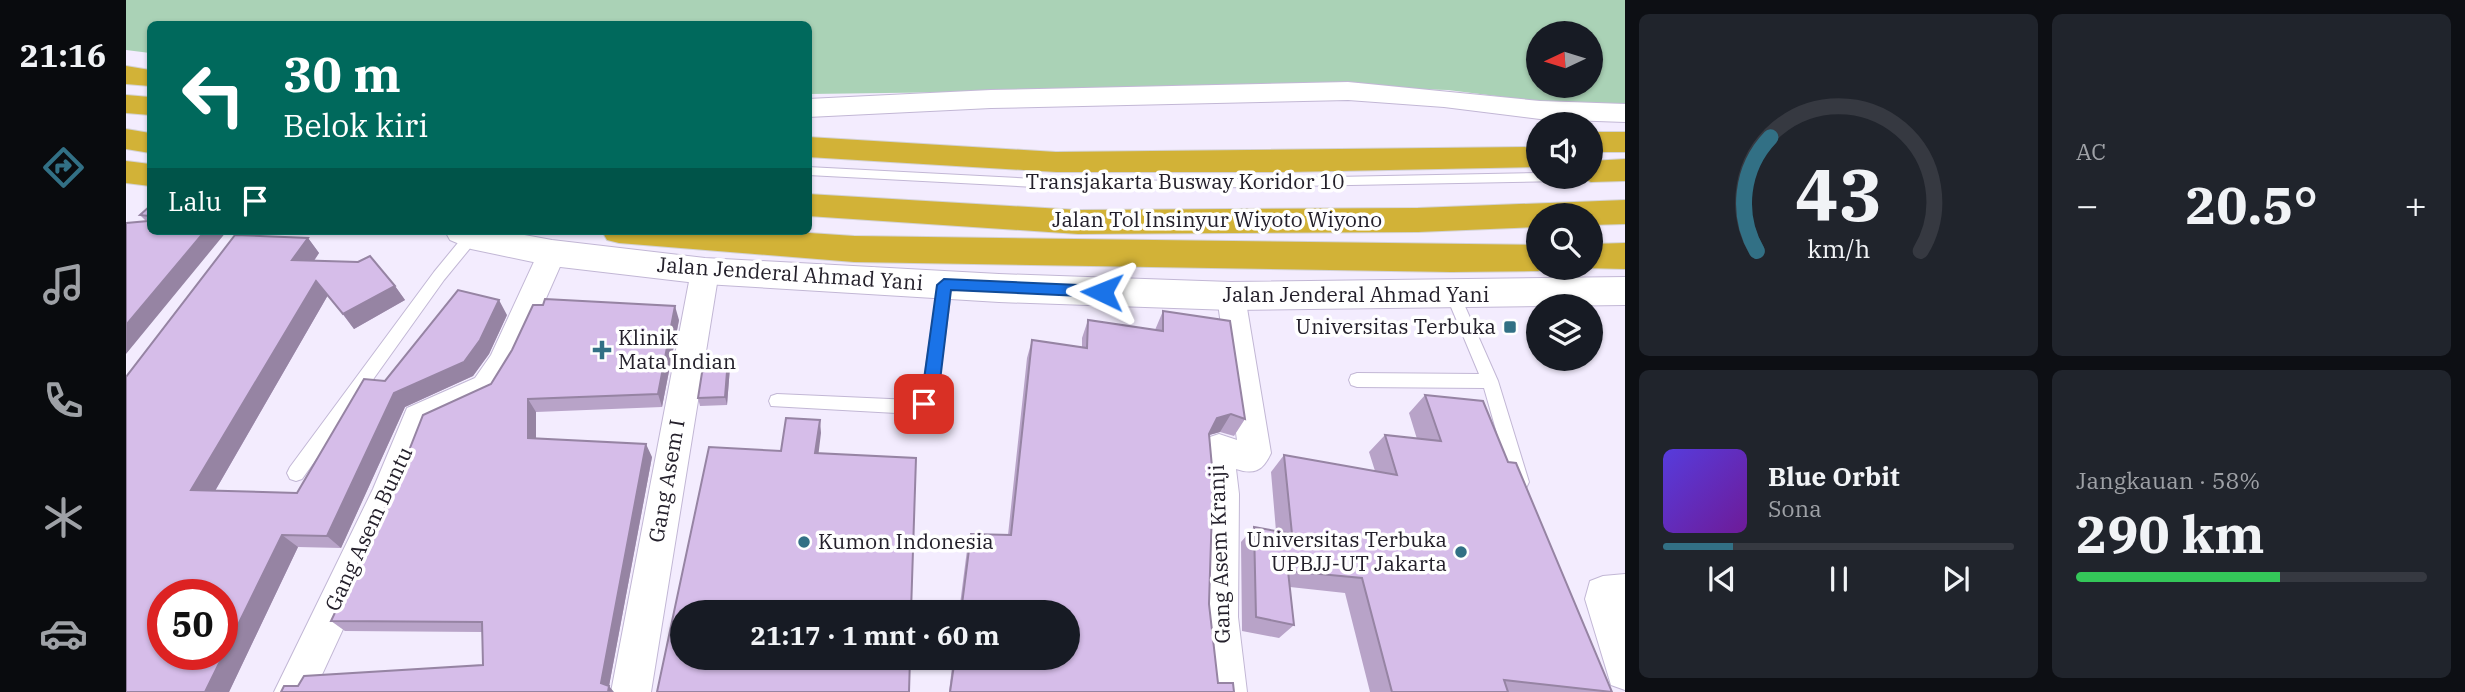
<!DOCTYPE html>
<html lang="id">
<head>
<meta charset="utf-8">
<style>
  body { margin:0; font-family:"IBM Plex Serif",serif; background:#20242c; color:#f1f3f6; height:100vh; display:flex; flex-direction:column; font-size:26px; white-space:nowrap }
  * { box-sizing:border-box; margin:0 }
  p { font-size:23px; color:#9ea1a6 }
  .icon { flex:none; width:38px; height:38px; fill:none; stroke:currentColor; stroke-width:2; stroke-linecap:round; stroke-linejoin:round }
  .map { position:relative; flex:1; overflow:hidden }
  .details { display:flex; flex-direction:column; gap:14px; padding:14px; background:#0d0f14; width:840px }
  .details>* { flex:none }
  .guide { position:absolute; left:21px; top:21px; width:665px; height:214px; border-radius:10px; box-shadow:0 2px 5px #0004; background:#00695c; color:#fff; overflow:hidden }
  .needle { width:46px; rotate:266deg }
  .tools { position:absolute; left:1400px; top:21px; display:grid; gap:14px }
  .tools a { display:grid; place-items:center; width:77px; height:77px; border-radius:50%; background:#171b24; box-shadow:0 2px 5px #0004; font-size:35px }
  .speed { position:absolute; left:21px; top:579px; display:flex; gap:14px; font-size:35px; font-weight:700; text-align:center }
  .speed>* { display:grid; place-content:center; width:91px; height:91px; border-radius:50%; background:#171b24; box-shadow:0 2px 5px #0004; line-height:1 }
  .speed .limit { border:10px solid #d22; background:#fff; color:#111 }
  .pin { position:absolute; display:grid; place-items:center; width:60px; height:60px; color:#fff; margin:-30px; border-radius:14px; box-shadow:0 4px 10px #0006 }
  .me { position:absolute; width:77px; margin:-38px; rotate:272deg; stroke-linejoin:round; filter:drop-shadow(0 0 5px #0008) }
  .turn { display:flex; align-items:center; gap:24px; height:147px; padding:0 21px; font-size:32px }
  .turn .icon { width:91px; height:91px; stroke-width:2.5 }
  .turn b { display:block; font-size:49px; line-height:60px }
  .then { display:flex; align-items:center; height:66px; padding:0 21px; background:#0003; gap:14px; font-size:26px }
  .big { font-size:52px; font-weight:800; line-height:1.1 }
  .details .card { flex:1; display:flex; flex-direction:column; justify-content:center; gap:10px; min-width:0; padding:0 24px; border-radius:10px; background:#20242c }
  .details .dial { align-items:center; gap:0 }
  .dial svg { height:182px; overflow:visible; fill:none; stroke:#363941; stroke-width:7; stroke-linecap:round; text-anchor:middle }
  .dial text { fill:#f1f3f6; stroke:none }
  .song { display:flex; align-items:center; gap:21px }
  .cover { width:84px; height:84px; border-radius:10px; background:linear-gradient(135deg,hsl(250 70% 55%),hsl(280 70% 35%)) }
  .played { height:7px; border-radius:4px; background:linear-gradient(90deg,#327085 20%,#363941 20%) }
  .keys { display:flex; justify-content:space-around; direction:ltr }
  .heat { display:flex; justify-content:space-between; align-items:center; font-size:38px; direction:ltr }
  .charge { height:10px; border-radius:5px; background:linear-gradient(90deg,#34c759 58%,#363941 0) }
  .details .tiles { flex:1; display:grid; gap:14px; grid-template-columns:repeat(2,1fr) }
  .trip { position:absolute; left:544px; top:600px; width:410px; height:70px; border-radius:35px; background:#171b24; box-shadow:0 2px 5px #0004; font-weight:800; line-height:70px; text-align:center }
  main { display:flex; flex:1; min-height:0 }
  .menu { display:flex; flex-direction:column; width:126px; justify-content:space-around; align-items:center; background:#090b0e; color:#9ea1a6 }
  .menu .icon { width:49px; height:49px }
  .menu .current { color:#327085 }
  .menu b { font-size:32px; color:#f1f3f6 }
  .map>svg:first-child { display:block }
</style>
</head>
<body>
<main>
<nav class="menu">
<b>21:16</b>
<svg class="icon current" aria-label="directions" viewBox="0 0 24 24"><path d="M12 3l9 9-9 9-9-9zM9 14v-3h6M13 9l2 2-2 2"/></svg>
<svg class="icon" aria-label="music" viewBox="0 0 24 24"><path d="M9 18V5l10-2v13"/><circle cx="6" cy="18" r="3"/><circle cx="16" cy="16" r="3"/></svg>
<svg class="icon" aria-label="phone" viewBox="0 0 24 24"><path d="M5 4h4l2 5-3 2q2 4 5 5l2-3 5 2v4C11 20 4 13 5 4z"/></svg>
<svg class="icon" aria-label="climate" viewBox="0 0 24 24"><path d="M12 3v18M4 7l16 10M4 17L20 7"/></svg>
<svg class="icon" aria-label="car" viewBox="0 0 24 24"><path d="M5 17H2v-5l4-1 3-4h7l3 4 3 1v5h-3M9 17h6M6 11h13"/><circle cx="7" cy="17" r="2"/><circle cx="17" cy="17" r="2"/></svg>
</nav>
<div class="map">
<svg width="1499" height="692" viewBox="0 0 1499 692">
  <rect width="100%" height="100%" fill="#f3ecfe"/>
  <path fill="#aad2b6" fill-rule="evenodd" d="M 0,0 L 1499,0 L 1499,104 L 1409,101 L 1322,90 L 1225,87 L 683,94 L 682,24 L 24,24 L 24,53 L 0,50 ZM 1412,33 L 1465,33 L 1465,86 L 1412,86 Z"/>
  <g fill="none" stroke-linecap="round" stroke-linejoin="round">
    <g stroke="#c2b7d5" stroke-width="2">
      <path id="lane" d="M 0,97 L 24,100 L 24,108 L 0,105 Z
        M 682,167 L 929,180 L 1011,181 L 1412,173 L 1412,177 L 1442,177 L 1435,181 L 1011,189 L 929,188 L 682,175 Z
        M 345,232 L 350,233 L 352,237 L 350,241 L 318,280 L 176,479 L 170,481 L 164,479 L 161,473 L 164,467 L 308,272 L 340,233 Z
        M 819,279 L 826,285 L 810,402 L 788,414 L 645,406 L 643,401 L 645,396 L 651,394 L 786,400 L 796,393 L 812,285 Z
        M 1327,289 L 1334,295 L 1372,381 L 1403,482 L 1400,488 L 1394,490 L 1388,488 L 1385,482 L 1358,388 L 1231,387 L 1225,385 L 1223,380 L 1225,375 L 1231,373 L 1353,374 L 1320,295 Z"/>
    </g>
    <g stroke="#c2b7d5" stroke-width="2">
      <path id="street" d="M 426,243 L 436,246 L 440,253 L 392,362 L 371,396 L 305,426 L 278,497 L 188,692 L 148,692 L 247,489 L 281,408 L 349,378 L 365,355 L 412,253 L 416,246 Z
        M 579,261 L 589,264 L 593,271 L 525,692 L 485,692 L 565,271 L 569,264 Z
        M 1105,285 L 1115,288 L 1119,296 L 1145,453 C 1137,471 1128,475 1110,469 L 1113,494 L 1112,617 L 1121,692 L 1081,692 L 1074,617 L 1079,494 L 1075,451 L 1081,438 L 1093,434 L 1111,440 L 1091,296 L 1095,288 Z
        M 1499,574 L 1499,690 L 1485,685 L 1459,599 L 1464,581 L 1477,576 Z"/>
    </g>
    <g stroke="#c2b7d5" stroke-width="2">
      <path id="secondary" d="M 1222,82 L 1414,101 L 1499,104 L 1499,122 L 1414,119 L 1318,107 L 1222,100 L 865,108 L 682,117 L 682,99 L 865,90 Z
        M 319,231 L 377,231 L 426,240 L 579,258 L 873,274 L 1105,282 L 1499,277 L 1499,305 L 1105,310 L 873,302 L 579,284 L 426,266 L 345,249 L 324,240 Z"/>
    </g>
    <g stroke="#d3d2d5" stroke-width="2">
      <path id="highway" d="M 0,66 L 24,70 L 24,86 L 0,84 Z
        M 0,95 L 24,97 L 24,115 L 0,113 Z
        M 0,129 L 24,133 L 24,153 L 0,149 Z
        M 1465,132 L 1499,132 L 1499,152 L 1465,152 Z
        M 682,137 L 930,152 L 1412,147 L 1412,167 L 1162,172 L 930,172 L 682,157 Z
        M 1499,159 L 1499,181 L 1465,182 L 1453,177 L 1465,177 L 1465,161 Z
        M 0,161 L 24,164 L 24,186 L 0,183 Z
        M 682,194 L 952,210 L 1292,208 L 1499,200 L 1499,224 L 1465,225 L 1465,215 L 1412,215 L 1412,227 L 1292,232 L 952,234 L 682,216 Z
        M 476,231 L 654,231 L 728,236 L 1412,245 L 1412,268 L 1422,268 L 1412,271 L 1325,272 L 728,262 L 493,243 L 481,240 Z
        M 1499,243 L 1499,269 L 1458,268 L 1465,268 L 1465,244 Z"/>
    </g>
    <use href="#lane" fill="#fff" fill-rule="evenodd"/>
    <use href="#street" fill="#fff" fill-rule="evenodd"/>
    <use href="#secondary" fill="#fff" fill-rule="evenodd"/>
    <use href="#highway" fill="#d2b237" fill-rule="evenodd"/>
  </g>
  <path fill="#b8a3c8" d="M 24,206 L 24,231 L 20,221 L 14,215 Z
    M 182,238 L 193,253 L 188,261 L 269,286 L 279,300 L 228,329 L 202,295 L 89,491 L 171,493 L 259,381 L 381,315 L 363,354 L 347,376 L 279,407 L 215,548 L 172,547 L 103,692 L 0,692 Z
    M 1037,311 L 1119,419 L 1108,436 L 1094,432 L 1083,435 L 1083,604 L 1092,683 L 1108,692 L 823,692 L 827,658 L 942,658 L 942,612 L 833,612 L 841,550 L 845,534 L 882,535 L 901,358 L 906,340 L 956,347 L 956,338 L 962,320 L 1029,330 Z
    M 553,320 L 536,407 L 410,412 L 410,438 L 526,457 L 483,686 L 172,686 L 357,665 L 356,632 L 219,631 L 205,621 L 269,486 L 297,415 Z
    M 604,367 L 601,405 L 574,406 L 572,398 Z
    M 1299,395 L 1382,462 L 1486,692 L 1244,692 L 1219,593 L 1164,587 L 1168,625 L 1153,638 L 1116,631 L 1115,542 L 1128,527 L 1150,531 L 1145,472 L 1158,455 L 1249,471 L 1243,452 L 1259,435 L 1291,439 L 1283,413 Z"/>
  <path fill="#9684a3" d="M 79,231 L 101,231 L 0,354 L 0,325 Z
    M 182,238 L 193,253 L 178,275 L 166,260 Z
    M 190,281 L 202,295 L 82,503 L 65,490 Z
    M 269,286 L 279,300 L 228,329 L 217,314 Z
    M 373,300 L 381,315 L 363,354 L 347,376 L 279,407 L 215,548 L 201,536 L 268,393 Z
    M 549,306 L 553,320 L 536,407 L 532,394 Z
    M 602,359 L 604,367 L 601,405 L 599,397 Z
    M 402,399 L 410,412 L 410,451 L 402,438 Z
    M 1105,414 L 1094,432 L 1080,436 L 1091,418 Z
    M 694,420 L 695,433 L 691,466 L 689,453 Z
    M 520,444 L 526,457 L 483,686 L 488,692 L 482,692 L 475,683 Z
    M 156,535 L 172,547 L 103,692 L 79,692 Z"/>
  <path fill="#d6bde9" stroke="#9684a3" stroke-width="2" fill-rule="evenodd" d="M 24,206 L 24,231 L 79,231 L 0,325 L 0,223 L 22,221 L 24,216 L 14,215 Z
    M 109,235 L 182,238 L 166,260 L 232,262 L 244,256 L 269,286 L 217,314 L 190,281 L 65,490 L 171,493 L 238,379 L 259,381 L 332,290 L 373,300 L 354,340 L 338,362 L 268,393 L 201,536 L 156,535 L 79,692 L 0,692 L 0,377 ZM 37,595 L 96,595 L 96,654 L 37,654 Z
    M 419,299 L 549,306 L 532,394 L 402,399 L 402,438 L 520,444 L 475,683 L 483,686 L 482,692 L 155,692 L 158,686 L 172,686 L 178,676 L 357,665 L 356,622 L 205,621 L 269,486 L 297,415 L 365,384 L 386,350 L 407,305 L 417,305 Z
    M 1037,311 L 1104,321 L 1119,419 L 1105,414 L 1091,418 L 1083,434 L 1087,478 L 1083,604 L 1092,683 L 1107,683 L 1108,692 L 824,692 L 829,658 L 942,658 L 942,612 L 835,612 L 845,534 L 885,535 L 906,340 L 961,348 L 962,320 L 1037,331 Z
    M 602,359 L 599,397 L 572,398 L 578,360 Z
    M 1299,395 L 1357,401 L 1382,462 L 1390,463 L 1486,692 L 1378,680 L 1382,692 L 1266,692 L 1236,578 L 1162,571 L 1168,625 L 1130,617 L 1128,527 L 1166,534 L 1158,455 L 1271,475 L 1259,435 L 1315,441 Z
    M 660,418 L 694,420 L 689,453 L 790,458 L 785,612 L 556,612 L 556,658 L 784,658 L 783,692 L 531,692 L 583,447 L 655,451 Z"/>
  <path fill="#1a73e8" stroke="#114b97" stroke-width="2" d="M 818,279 L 976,286 L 984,292 L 976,297 L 825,290 L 812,397 L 804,408 L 798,411 L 789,404 L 796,394 L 811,285 Z"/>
  <g fill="#327085" stroke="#fff" stroke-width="2.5">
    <rect x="1377" y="320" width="14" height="14" rx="3.5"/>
    <path d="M472.5 339.5h7v7h7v7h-7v7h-7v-7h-7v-7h7z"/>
    <circle cx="678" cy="542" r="7"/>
    <circle cx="1335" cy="552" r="7"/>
  </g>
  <g text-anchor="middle" stroke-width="7" stroke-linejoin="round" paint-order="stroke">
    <g font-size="21" fill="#24202b" stroke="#fff">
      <text x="1059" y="189">Transjakarta Busway Koridor 10</text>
      <text x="1091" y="227">Jalan Tol Insinyur Wiyoto Wiyono</text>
      <text transform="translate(664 274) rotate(4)" y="7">Jalan Jenderal Ahmad Yani</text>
      <text x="1230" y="302">Jalan Jenderal Ahmad Yani</text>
      <text transform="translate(541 481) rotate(-80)" y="7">Gang Asem I</text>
      <text transform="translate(243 529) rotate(-65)" y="7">Gang Asem Buntu</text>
      <text transform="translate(1094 554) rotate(-92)" y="7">Gang Asem Kranji</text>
    </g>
    <g font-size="21" fill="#24202b" stroke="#fff" text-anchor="end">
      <text x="1370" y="334">Universitas Terbuka</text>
      <text x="492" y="345" text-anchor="start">Klinik<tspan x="492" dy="24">Mata Indian</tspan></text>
      <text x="1321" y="547">Universitas Terbuka<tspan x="1321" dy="24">UPBJJ-UT Jakarta</tspan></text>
      <text x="692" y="549" text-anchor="start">Kumon Indonesia</text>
    </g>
  </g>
</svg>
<div class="tools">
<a><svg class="needle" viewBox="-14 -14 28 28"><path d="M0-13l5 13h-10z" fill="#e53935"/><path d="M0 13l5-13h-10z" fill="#9ea1a6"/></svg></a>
<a><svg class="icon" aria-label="sound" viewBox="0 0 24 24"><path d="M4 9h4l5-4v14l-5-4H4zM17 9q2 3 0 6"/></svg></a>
<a><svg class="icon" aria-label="search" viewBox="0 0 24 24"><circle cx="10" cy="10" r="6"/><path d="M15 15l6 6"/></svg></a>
<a><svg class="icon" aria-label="layers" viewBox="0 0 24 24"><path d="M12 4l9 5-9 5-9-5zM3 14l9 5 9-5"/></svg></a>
</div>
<div class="speed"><div class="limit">50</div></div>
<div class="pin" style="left:798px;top:404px;background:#d93025"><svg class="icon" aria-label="arrive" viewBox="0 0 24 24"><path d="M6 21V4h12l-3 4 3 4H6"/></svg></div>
<svg class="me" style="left:976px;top:292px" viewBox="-20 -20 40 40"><path d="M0-17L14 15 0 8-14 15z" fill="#1a73e8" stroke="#fff" stroke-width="4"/></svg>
<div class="trip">21:17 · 1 mnt · 60 m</div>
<div class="guide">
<div class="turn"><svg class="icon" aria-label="left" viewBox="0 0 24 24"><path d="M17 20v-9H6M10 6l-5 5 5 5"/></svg><div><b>30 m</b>Belok kiri</div></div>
<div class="then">Lalu<svg class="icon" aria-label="arrive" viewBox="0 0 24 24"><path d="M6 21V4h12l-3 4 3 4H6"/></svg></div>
</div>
</div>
<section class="details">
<div class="tiles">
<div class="card dial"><svg viewBox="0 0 100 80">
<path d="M14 69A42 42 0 1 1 86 69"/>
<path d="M14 69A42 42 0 0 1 20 19" stroke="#327085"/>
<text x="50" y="56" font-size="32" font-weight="700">43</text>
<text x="50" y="72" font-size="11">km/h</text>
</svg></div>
<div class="card"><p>AC</p>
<div class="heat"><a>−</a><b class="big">20.5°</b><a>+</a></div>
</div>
<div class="card">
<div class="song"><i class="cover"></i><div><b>Blue Orbit</b><p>Sona</p></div></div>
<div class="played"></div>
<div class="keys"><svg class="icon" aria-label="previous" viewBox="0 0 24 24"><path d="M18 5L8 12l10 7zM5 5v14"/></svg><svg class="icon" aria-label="pause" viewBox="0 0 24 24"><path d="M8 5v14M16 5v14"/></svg><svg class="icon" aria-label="next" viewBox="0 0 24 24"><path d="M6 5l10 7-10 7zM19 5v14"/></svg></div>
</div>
<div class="card"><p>Jangkauan · 58%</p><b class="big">290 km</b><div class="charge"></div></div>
</div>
</section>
</main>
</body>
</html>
